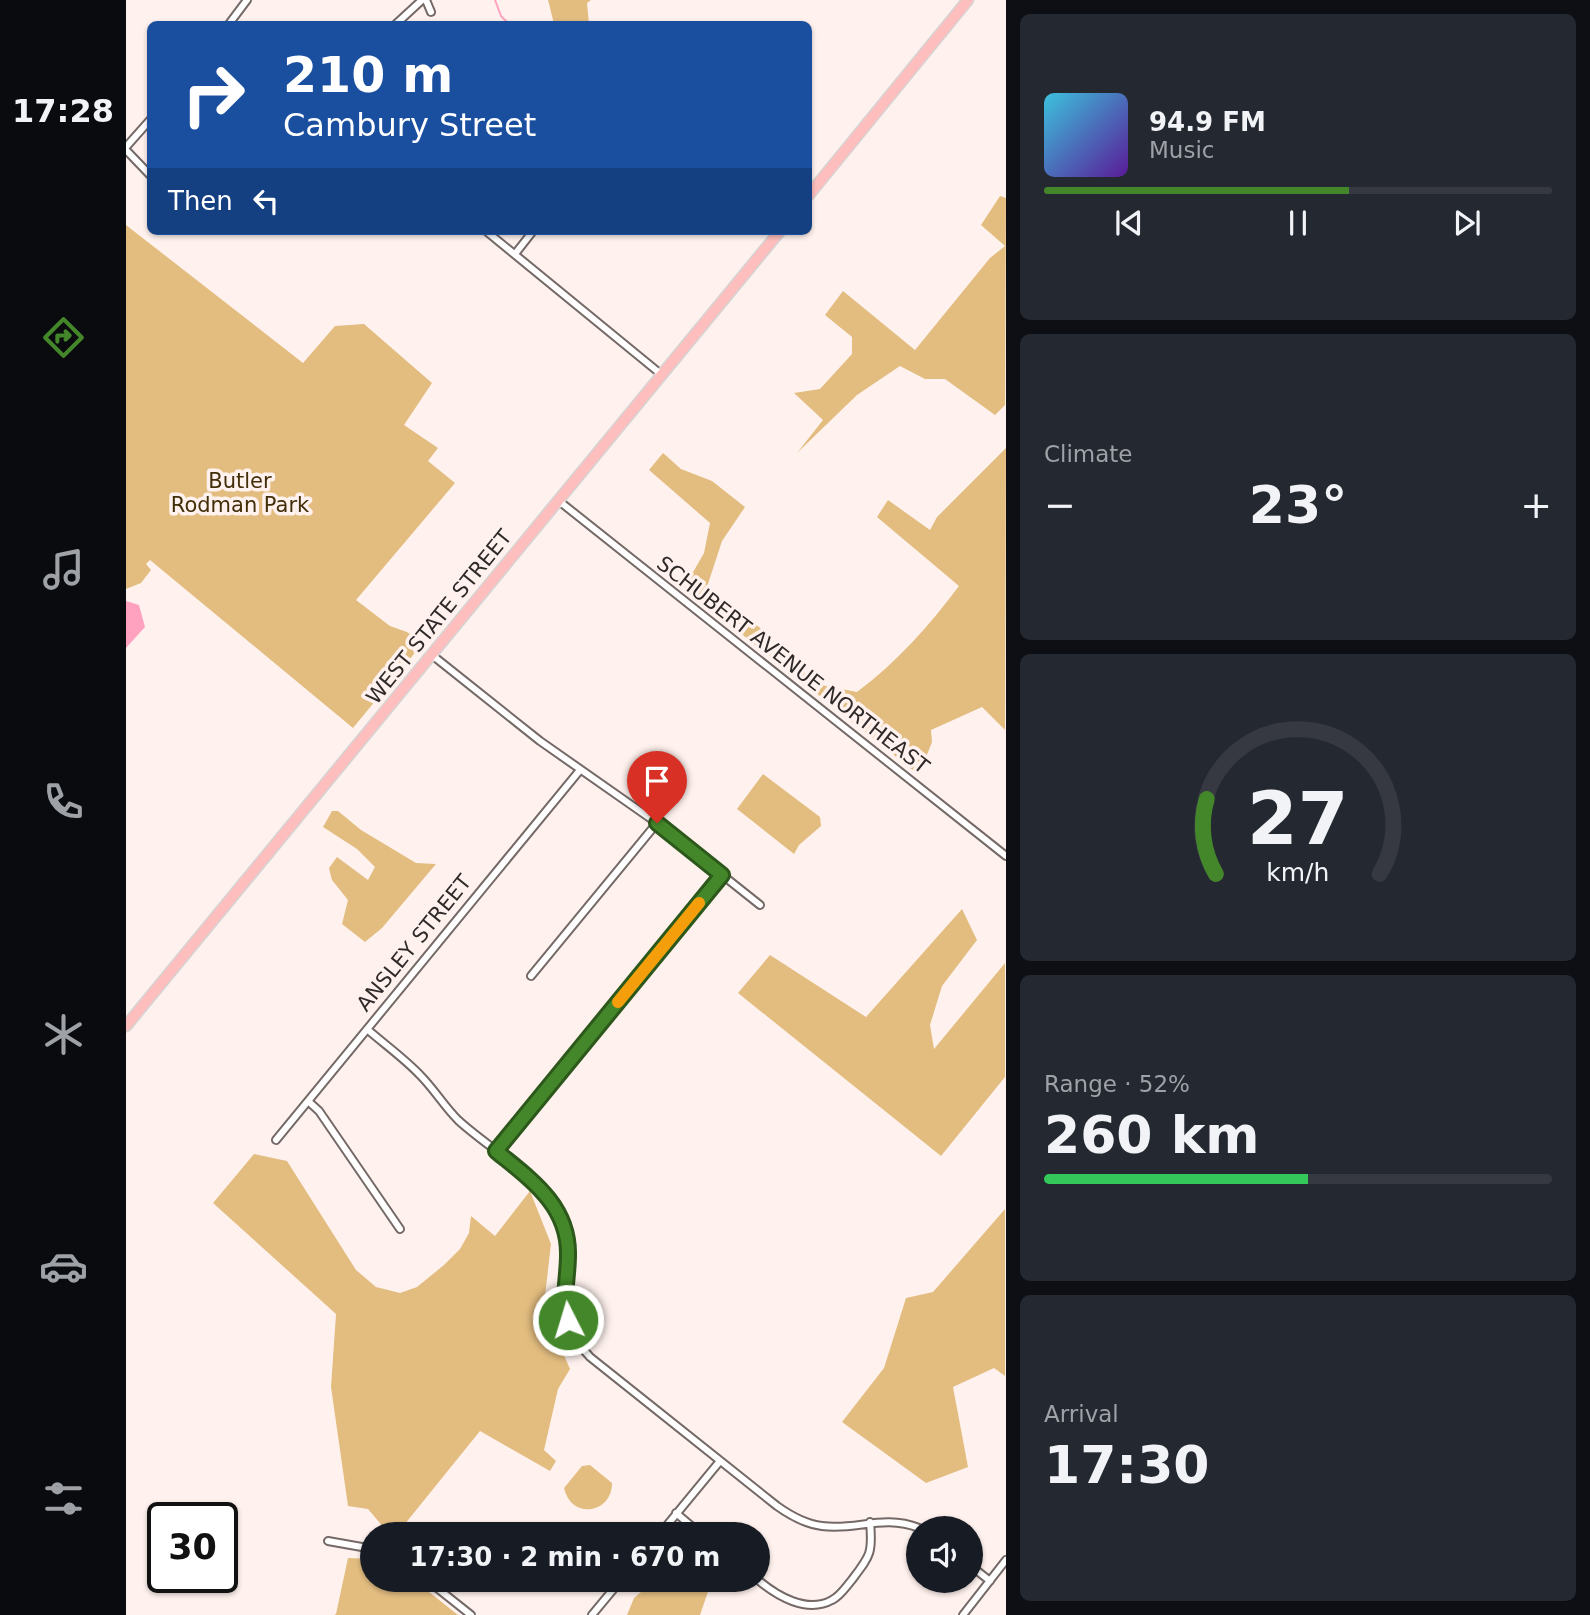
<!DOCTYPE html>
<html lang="en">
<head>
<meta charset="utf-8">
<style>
  body { margin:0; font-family:"DejaVu Sans",sans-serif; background:#242831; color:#f1f3f6; height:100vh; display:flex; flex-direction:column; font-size:26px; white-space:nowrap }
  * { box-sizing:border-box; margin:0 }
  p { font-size:23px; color:#9ea1a6 }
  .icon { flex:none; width:38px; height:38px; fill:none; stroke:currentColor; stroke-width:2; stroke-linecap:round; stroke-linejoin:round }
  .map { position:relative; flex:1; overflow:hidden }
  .details { display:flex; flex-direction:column; gap:14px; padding:14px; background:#0d0f14; width:584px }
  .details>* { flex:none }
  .hud { position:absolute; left:21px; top:21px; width:665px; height:214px; border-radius:10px; box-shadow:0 2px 5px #0004; background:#1a4fa0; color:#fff; overflow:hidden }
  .buttons { position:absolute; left:780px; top:1516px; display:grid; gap:14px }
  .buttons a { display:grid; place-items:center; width:77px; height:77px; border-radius:50%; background:#171b24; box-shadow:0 2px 5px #0004; font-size:35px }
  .speed { position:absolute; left:21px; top:1502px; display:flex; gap:14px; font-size:35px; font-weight:700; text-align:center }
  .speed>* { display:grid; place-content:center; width:91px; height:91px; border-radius:50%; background:#171b24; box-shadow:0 2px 5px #0004; line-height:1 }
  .speed .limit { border:4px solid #111; border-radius:10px; background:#fff; color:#111 }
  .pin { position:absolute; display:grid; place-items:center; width:60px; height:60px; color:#fff; margin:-72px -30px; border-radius:50% 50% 50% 0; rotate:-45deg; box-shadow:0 0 7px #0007 }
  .pin .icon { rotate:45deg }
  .me { position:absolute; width:77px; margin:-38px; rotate:355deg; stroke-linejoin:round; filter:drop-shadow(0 0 5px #0008) }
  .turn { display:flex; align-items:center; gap:24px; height:147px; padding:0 21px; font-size:32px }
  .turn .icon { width:91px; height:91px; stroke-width:2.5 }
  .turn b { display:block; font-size:49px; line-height:60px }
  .then { display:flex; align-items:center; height:66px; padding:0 21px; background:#0003; gap:14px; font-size:26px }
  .big { font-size:52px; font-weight:700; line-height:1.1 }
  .details .card { flex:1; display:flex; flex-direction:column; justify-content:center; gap:10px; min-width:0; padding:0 24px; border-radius:10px; background:#242831 }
  .details .dial { align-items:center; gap:0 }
  .dial svg { height:182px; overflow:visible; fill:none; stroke:#363941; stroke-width:7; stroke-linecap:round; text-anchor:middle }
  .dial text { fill:#f1f3f6; stroke:none }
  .song { display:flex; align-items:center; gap:21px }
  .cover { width:84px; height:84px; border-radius:10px; background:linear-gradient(135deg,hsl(190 70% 55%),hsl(270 70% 35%)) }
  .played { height:7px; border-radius:4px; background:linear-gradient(90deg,#44872a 60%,#363941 60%) }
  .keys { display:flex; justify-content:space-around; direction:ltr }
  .heat { display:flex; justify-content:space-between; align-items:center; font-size:38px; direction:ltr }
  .charge { height:10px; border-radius:5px; background:linear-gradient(90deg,#34c759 52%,#363941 0) }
  .trip { position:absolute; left:234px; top:1522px; width:410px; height:70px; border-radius:35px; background:#171b24; box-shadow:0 2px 5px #0004; font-weight:700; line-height:70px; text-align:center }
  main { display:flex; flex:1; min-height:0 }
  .menu { display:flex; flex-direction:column; width:126px; justify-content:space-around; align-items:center; background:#090b0e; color:#9ea1a6 }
  .menu .icon { width:49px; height:49px }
  .menu .on { color:#44872a }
  .menu b { font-size:32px; color:#f1f3f6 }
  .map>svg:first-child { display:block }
</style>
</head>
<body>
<main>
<nav class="menu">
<b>17:28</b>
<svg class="icon on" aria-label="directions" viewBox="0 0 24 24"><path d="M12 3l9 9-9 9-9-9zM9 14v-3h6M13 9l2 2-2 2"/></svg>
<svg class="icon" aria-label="music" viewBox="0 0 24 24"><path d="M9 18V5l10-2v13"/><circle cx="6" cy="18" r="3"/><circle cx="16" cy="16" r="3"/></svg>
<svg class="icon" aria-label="phone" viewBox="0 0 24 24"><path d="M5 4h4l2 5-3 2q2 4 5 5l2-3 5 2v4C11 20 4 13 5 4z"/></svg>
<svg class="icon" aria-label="climate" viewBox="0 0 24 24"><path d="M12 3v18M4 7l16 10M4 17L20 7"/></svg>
<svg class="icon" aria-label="car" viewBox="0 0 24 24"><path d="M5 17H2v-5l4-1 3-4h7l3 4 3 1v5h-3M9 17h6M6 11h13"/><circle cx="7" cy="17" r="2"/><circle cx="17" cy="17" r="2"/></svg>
<svg class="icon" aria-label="filters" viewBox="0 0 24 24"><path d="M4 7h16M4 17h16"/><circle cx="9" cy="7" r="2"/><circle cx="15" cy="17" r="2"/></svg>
</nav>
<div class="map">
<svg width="880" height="1615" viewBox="0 0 880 1615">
  <rect width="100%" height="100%" fill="#fff2ee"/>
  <path fill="#e3bd80" d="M 422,0 L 465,0 L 461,3 L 463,24 L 428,24 Z
    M 874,196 L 880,198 L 879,405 L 869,415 L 819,379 L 799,379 L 774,366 L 731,395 L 671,453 L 697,420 L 668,393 L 694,389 L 726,354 L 726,337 L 699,315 L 717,291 L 789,350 L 864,258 L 879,246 L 855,225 Z
    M 0,225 L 177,363 L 209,326 L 238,324 L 306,383 L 278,425 L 312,448 L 302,461 L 329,483 L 230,600 L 264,626 L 281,632 L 297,643 L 227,728 L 24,560 L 20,564 L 25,570 L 15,583 L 0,589 Z
    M 880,448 L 879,730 L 856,707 L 805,730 L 806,742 L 793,775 L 558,588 L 578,553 L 584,523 L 523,470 L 537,453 L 555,469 L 586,481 L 619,507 L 596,541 L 580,590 L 633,627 L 690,684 L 731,692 C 771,662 803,626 833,586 L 751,517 L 762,500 L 804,530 L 811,517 Z
    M 637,774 L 694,817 L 695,826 L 673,845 L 668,854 L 611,809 Z
    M 206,811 L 212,811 L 235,830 L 290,863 L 310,864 L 256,928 L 239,942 L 216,924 L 222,900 L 206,880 L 203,868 L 211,857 L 242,880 L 249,867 L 231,849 L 197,827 Z
    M 836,909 L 851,940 L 816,986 L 804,1025 L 808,1049 L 879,963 L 879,1077 L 815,1156 L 612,993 L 644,955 L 740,1017 Z
    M 128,1154 L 161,1161 L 230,1270 L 250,1287 L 274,1293 L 291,1287 L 318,1265 L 334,1249 L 343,1233 L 345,1216 L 369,1236 L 404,1191 L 425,1244 L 419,1296 L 438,1355 L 444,1369 L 432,1389 L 418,1450 L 430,1461 L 424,1471 L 354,1431 L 270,1535 L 264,1535 L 242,1509 L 222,1506 L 205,1387 L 210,1314 L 87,1203 Z
    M 879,1209 L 879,1376 L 868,1368 L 827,1387 L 842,1467 L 800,1483 L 716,1422 L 758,1368 L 780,1298 L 807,1292 Z
    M 464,1465 L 486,1483 C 486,1514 445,1520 438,1488 L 456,1466 Z
    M 222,1558 L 247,1559 L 247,1580 L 288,1580 L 332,1615 L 208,1615 L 210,1614 Z
    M 529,1580 L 574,1580 L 584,1586 L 574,1615 L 501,1615 L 508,1598 Z"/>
  <path fill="#fea2bf" d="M 0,601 L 13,605 L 19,627 L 0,648 Z"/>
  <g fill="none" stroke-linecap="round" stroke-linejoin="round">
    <path stroke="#fea2bf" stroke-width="2" d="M 369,0 L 375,16 L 383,24"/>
    <g stroke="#746966" stroke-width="10">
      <path id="minor" d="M 300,0 L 305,12
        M 103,24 L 121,0
        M 270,24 L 296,0
        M 0,147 L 24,120
        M 0,150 L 24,175
        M 360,231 L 536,375
        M 389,254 L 407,231
        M 433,501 L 880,856
        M 306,655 L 414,741 L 531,823 L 634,905
        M 405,976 L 531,823
        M 241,1029 C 258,1044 278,1058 294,1075 C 308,1089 318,1106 332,1120 C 363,1149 419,1179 436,1219 C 458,1269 415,1305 464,1357 L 651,1506 C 665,1516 679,1524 696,1526 C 730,1531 757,1514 793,1528
        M 182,1101 L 193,1111 L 274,1229
        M 150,1140 L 454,770
        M 370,1151 L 596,875
        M 550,1513 L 576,1535
        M 533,1535 L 594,1461
        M 202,1541 L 247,1549
        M 845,1566 L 864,1581
        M 301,1580 L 345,1615
        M 632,1580 C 651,1596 681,1614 706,1600 C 714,1596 719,1588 725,1581 C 744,1556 747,1554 744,1522
        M 466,1615 L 495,1580
        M 837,1615 L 880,1560"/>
    </g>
    <g stroke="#d5d4d4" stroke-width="13">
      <path id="highway" d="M 682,196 L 842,0
        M 0,1026 L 654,231"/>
    </g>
    <use href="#minor" stroke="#fff" stroke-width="6"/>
    <use href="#highway" stroke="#febebd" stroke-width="10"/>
  </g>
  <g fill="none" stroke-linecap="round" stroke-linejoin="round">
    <g stroke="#2c581b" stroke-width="18">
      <path id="route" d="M 442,1320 C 436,1297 442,1278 442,1255 C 443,1205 404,1179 370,1151 L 596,875 L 531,823"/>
    </g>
    <use href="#route" stroke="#44872a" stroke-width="12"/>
    <path stroke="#f59e0b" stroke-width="12" d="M 492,1002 L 573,903"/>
  </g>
  <g text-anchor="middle" stroke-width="7" stroke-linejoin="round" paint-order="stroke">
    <g font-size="21" fill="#422e09" stroke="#fff2ee">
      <text x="114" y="488">Butler<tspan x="114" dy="24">Rodman Park</tspan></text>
    </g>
    <g font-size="21" fill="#2f2a29" stroke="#fff2ee">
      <text transform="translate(313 617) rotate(-51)" y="7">WEST STATE STREET</text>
      <text transform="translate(667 665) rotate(38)" y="7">SCHUBERT AVENUE NORTHEAST</text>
      <text transform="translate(288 943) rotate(-51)" y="7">ANSLEY STREET</text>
    </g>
  </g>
</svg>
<div class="buttons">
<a><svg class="icon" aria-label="sound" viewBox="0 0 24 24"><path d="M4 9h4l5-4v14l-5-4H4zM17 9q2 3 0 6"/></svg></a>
</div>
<div class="speed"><div class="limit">30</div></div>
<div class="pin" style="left:531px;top:823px;background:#d93025"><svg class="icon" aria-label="arrive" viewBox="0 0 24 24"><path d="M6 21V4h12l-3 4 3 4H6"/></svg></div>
<svg class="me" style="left:442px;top:1320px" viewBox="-20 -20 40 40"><circle r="17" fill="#44872a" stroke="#fff" stroke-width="3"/><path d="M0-11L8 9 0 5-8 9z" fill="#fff"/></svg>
<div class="trip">17:30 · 2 min · 670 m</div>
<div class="hud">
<div class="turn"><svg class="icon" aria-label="right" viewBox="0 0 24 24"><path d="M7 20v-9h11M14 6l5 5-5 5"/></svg><div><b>210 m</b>Cambury Street</div></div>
<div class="then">Then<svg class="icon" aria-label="left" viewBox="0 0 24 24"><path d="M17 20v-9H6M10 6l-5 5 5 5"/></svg></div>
</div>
</div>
<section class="details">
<div class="card">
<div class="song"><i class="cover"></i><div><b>94.9 FM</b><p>Music</p></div></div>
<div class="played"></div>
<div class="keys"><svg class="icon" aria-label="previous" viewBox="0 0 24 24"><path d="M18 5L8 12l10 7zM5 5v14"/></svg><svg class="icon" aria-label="pause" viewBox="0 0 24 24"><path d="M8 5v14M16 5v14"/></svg><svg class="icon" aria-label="next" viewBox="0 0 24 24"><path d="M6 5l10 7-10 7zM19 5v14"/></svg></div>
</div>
<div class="card"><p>Climate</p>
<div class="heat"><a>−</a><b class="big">23°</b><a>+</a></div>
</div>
<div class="card dial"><svg viewBox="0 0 100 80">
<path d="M14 69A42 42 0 1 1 86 69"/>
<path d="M14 69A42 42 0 0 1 10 36" stroke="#44872a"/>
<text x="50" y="56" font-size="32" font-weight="700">27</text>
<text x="50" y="72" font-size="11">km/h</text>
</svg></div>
<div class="card"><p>Range · 52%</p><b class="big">260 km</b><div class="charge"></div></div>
<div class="card"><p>Arrival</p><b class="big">17:30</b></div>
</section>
</main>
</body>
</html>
